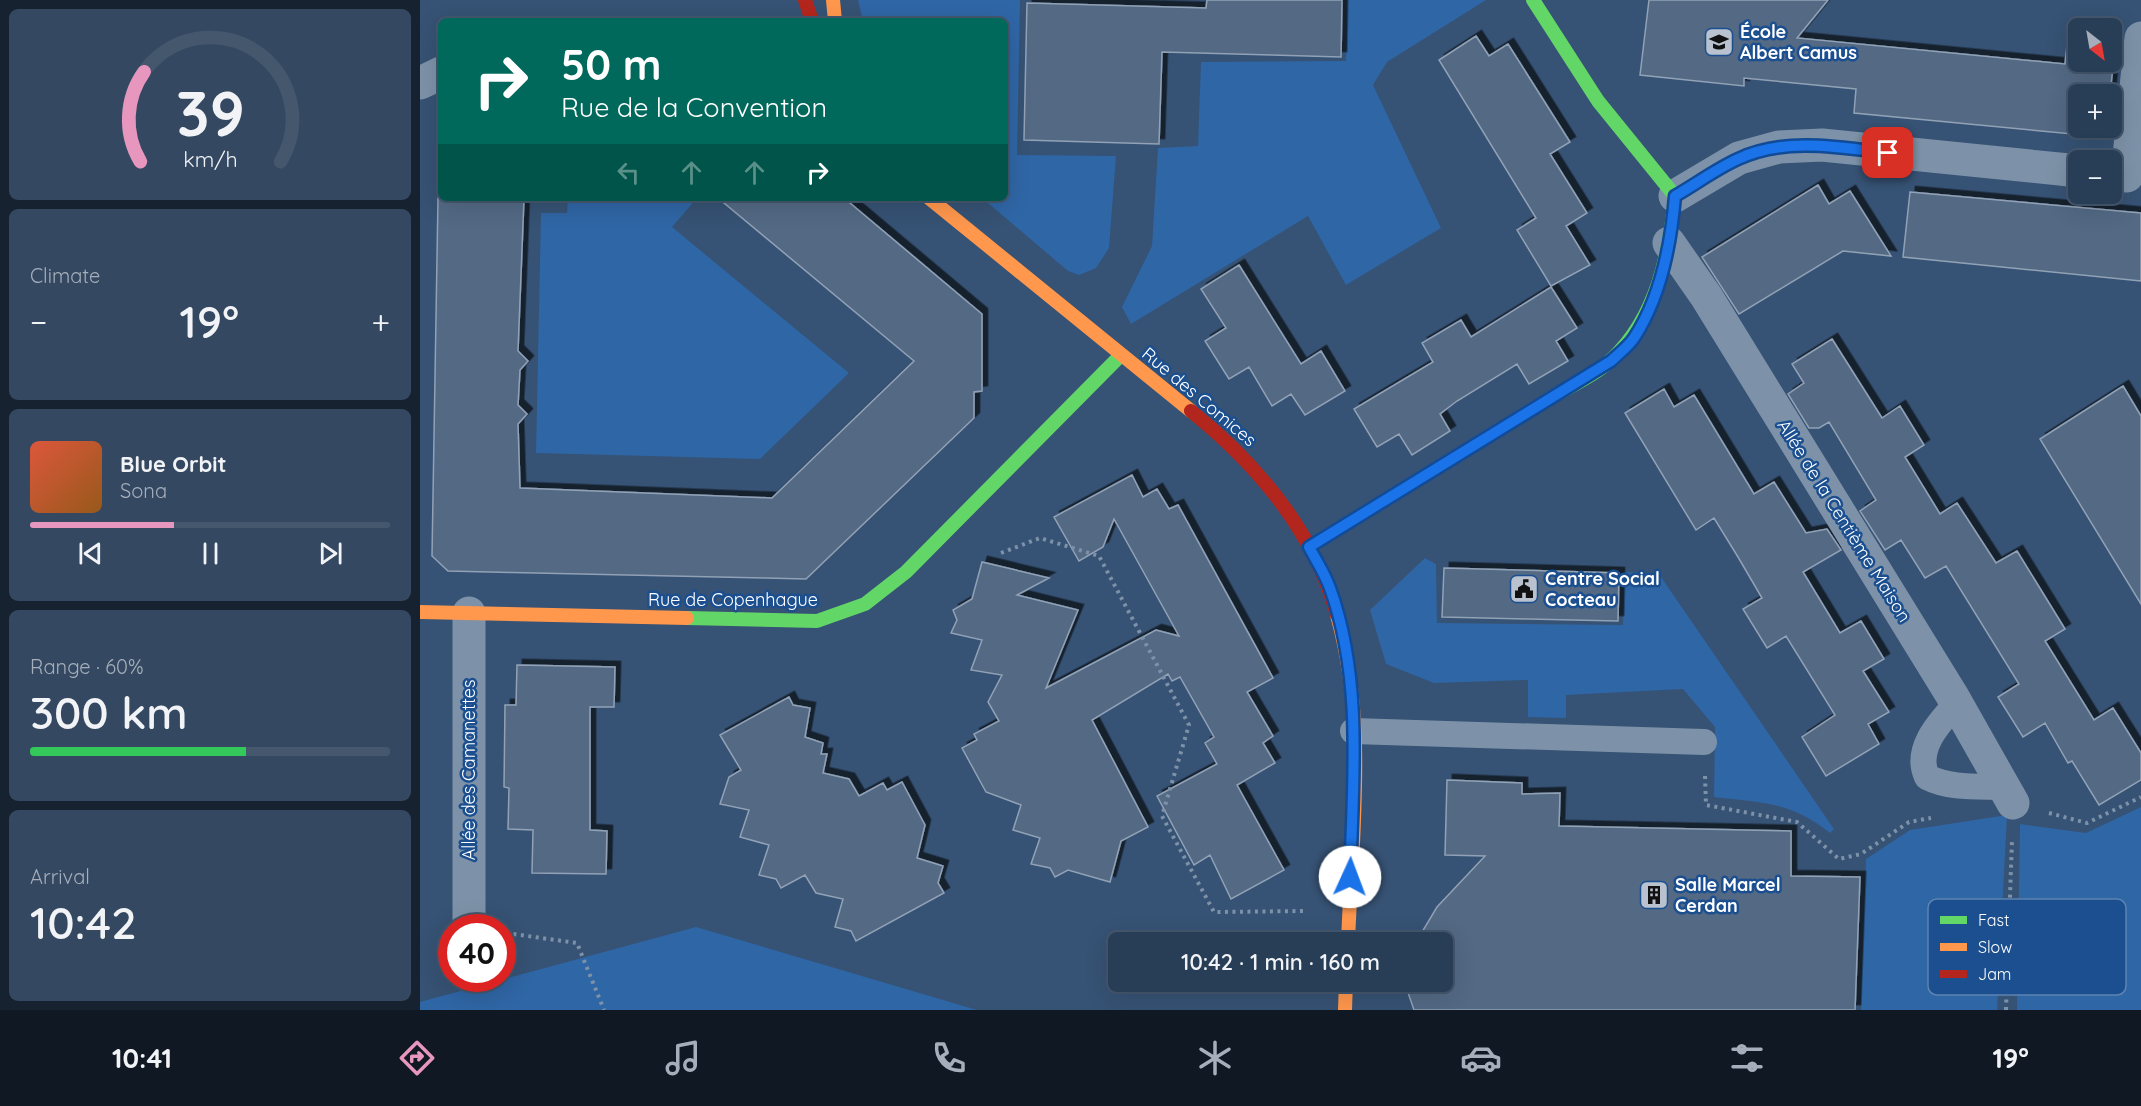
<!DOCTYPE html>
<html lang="en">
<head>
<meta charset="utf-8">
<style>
  body { margin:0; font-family:Quicksand,sans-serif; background:#344961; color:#f1f3f6; height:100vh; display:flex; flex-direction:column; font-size:22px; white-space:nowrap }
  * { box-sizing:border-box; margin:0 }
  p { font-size:20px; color:#a5aeba }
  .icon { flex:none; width:33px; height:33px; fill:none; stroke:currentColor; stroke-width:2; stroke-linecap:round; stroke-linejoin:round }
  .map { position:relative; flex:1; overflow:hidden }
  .sheet { display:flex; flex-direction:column; gap:9px; padding:9px; background:#162230; width:420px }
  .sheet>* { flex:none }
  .top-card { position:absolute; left:18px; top:18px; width:570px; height:183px; border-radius:9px; box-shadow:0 6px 24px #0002,0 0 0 2px #44576d; background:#00695c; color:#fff; overflow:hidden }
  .needle { width:39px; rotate:149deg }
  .controls { position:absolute; left:1648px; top:18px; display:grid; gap:12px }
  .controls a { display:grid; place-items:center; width:54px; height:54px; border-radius:9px; background:#283e57; box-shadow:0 6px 24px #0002,0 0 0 2px #44576d; font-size:30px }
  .speed { position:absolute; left:18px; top:914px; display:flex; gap:12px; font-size:30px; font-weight:700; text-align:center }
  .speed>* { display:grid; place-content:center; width:78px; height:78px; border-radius:50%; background:#283e57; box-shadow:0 6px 24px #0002,0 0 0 2px #44576d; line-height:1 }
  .speed .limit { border:9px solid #d22; background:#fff; color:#111 }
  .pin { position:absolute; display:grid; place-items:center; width:51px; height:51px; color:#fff; margin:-26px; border-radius:12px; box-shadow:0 3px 9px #0006 }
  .me { position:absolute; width:66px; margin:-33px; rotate:2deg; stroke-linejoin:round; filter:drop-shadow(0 0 4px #0008) }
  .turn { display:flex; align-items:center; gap:21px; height:126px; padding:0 24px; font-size:27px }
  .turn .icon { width:78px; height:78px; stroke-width:2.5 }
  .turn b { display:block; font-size:42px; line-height:51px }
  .lanes { display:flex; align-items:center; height:57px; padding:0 24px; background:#0003; justify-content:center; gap:30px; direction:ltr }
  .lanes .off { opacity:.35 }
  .big { font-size:45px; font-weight:600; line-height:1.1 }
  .sheet .tile { flex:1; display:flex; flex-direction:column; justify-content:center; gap:9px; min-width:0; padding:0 21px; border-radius:9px; background:#344961 }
  .sheet .dial { align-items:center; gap:0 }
  .dial svg { height:156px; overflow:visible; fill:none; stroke:#44576d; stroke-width:7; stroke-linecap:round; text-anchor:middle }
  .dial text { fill:#f1f3f6; stroke:none }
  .song { display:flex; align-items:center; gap:18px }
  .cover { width:72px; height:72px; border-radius:9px; background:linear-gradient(135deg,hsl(10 70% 55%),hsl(30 70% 35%)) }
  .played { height:6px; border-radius:3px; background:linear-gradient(90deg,#e797bd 40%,#44576d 40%) }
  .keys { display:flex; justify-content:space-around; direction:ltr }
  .heat { display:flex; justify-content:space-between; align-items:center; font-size:33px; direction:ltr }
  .charge { height:9px; border-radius:4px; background:linear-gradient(90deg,#34c759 60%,#44576d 0) }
  .trip { position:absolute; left:688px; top:932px; width:345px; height:60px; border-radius:9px; background:#283e57; box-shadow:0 6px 24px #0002,0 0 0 2px #44576d; font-weight:600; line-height:60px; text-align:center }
  .tab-bar { display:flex; height:96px; justify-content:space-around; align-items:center; background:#101923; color:#a5aeba }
  .tab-bar .icon { width:42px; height:42px }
  .tab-bar .active { color:#e797bd }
  .tab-bar b { font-size:27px; color:#f1f3f6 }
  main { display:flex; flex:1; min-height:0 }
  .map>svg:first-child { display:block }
</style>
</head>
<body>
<main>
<section class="sheet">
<div class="tile dial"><svg viewBox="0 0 100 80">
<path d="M14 69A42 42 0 1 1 86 69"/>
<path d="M14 69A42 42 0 0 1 16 23" stroke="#e797bd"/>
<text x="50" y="56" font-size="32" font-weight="700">39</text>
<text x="50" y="72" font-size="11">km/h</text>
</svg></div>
<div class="tile"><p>Climate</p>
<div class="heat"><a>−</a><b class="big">19°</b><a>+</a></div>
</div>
<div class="tile">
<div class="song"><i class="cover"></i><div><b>Blue Orbit</b><p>Sona</p></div></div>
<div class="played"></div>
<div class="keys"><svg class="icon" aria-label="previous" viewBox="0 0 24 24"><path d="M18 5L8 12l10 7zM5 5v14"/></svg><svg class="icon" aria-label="pause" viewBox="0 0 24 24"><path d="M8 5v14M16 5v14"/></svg><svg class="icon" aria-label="next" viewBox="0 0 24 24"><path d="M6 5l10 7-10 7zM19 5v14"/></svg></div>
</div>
<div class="tile"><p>Range · 60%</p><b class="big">300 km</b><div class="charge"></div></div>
<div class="tile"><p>Arrival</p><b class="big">10:42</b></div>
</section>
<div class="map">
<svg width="1721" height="1010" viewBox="0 0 1721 1010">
  <defs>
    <filter id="shadow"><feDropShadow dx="5.5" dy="-5.5" stdDeviation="0" flood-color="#0009"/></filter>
  </defs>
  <rect width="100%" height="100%" fill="#365274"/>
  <path fill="#2f66a5" d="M 438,0 L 600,0 L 597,155 L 696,156 L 689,248 L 676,268 L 659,275 L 648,271 L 562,198 L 585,198 L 585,21 L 443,21 Z
    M 927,0 L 1066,0 L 967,62 L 953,85 L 1021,228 L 926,285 L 888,216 L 711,324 L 702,307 L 732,246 L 738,148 L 778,146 L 781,62 L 926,61 Z
    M 148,198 L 277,198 L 252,227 L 429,373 L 340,459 L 116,453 L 121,213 L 147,213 Z
    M 1005,558 L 1016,564 L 1017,623 L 1203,625 L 1204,572 L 1239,574 L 1414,829 L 1410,833 C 1370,801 1342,803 1294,797 L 1295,727 L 1263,689 L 1146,695 L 1146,718 L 1108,717 L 1108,680 L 1014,683 L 966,664 L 950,610 Z
    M 1721,807 L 1721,1010 L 1597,1010 L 1600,824 L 1666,833 Z
    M 1587,815 L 1577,1010 L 1441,1010 L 1446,859 L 1490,830 Z
    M 276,927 L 557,1010 L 0,1010 L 0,1002 Z"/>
  <path fill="#526984" stroke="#92a2b6" stroke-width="1.5" filter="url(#shadow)" d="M 787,0 L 922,0 L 921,57 L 742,52 L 739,144 L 604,140 L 607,3 L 786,8 Z
    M 1229,0 L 1408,0 L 1377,38 L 1645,64 L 1647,45 L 1659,46 L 1659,62 L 1692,62 L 1692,49 L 1695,49 L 1690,94 L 1659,94 L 1659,128 L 1664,128 L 1663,135 L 1434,113 L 1436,89 L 1324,78 L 1324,86 L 1220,75 Z
    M 1056,36 L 1069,56 L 1088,44 L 1150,142 L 1130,154 L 1167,213 L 1146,226 L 1170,265 L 1131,286 L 1097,230 L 1116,218 L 1019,60 Z
    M 1398,185 L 1409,204 L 1430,191 L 1471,256 L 1423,251 L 1319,314 L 1282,257 Z
    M 1490,192 L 1721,213 L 1721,281 L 1483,257 Z
    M 18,198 L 104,198 L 98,351 L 108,361 L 100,370 L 98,405 L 107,414 L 98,424 L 100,488 L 352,498 L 494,361 L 298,198 L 424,198 L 562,314 L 562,391 L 554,392 L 554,418 L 386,579 L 28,571 L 12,556 Z
    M 819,265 L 881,364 L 901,351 L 925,391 L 885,415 L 871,394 L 852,406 L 829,367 L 809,379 L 785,341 L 806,328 L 781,289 Z
    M 1131,287 L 1157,328 L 1136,341 L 1148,361 L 1109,384 L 1097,364 L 1037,401 L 1020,414 L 1030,431 L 992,455 L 979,434 L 957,447 L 934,409 L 1013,362 L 1002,343 L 1041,320 L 1051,337 Z
    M 1412,339 L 1462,418 L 1480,406 L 1504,445 L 1485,457 L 1520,514 L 1537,503 L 1576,563 L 1597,551 L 1645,629 L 1625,641 L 1674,720 L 1693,708 L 1721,753 L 1721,780 L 1679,805 L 1652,761 L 1648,763 L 1625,723 L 1603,737 L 1578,697 L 1599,684 L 1526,566 L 1505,578 L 1481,540 L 1465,550 L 1440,511 L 1456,500 L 1409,422 L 1399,428 L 1389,428 L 1368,394 L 1384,383 L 1372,364 Z
    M 1703,386 L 1721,416 L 1721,604 L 1620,439 Z
    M 1244,389 L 1254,407 L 1274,395 L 1334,494 L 1354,482 L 1386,533 L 1407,529 L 1421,550 L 1383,572 L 1420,633 L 1441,621 L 1464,659 L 1443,671 L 1469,712 L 1448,724 L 1459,744 L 1406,776 L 1382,737 L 1415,715 L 1366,636 L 1347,648 L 1323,609 L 1342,598 L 1318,557 L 1294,518 L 1276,530 L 1205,413 Z
    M 712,475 L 723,497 L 737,489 L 749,509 L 758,505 L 853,678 L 827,692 L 853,736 L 843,743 L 855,763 L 817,785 L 864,870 L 811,899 L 790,855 L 774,865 L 737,796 L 797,764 L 785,743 L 794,737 L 760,677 L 752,681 L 748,674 L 672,720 L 728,827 L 701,841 L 690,882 L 648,870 L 635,877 L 630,868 L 611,864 L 620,838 L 593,830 L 601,805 L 566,792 L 542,748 L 557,740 L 554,734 L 579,721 L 568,702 L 582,675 L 551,670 L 562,640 L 531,633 L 537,620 L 533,610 L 552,599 L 562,562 L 629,578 L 597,595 L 658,610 L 626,688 L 736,630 L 759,636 L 694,519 L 683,547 L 659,561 L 634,517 Z
    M 1024,568 L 1199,573 L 1198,621 L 1022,617 Z
    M 97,665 L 195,667 L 194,707 L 170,707 L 170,830 L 187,831 L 186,874 L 112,873 L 113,830 L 88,829 L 89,788 L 84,787 L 85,705 L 96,705 Z
    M 369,697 L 373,705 L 390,708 L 385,737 L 403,743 L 401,754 L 407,754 L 403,773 L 429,779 L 439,796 L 463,783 L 467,790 L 482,782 L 505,825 L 497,858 L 523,866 L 518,883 L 524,893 L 436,941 L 431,931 L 415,927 L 423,899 L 396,893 L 385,875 L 361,888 L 356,879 L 339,875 L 349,845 L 320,837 L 329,810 L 300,804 L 309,777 L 321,770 L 300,735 Z
    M 1027,780 L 1102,783 L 1102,794 L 1140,793 L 1139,826 L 1371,831 L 1371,876 L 1440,877 L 1435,1010 L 994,1010 L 984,981 L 1023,981 L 1023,942 L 997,942 L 999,937 L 1017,907 L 1065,856 L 1025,855 Z"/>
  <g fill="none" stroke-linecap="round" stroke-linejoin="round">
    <path stroke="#7d92a8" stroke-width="4" stroke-dasharray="3 4.5" stroke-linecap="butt" d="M 581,553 L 620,538 L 679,556 L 769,725 L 742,816 L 794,912 L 886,911
      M 1285,776 L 1286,805 L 1377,822 L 1419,859 L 1441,854 L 1489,822 L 1511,818
      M 1629,813 L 1667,823 L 1721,797
      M 86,933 L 157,943 L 184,1010
      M 1586,1010 L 1592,840"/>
    <path stroke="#7d92a8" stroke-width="26" d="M 1537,703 C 1519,723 1494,749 1507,777 C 1531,789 1558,786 1584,787
      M 933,731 L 1284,742"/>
    <path stroke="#7d92a8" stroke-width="33" d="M 0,83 L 21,73
      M 1707,176 L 1721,38
      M 1255,196 L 1319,158 L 1359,147 L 1402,145 L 1659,171
      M 1249,243 L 1286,296 L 1533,697 L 1593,803
      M 49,927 L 49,613"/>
    <path stroke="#63d668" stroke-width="14" d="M 1113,0 L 1178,101 L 1255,196 C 1249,255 1237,316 1192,359 C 1177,374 1153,385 1134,396
      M 267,618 L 397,621 L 445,604 L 486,572 L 701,355"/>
    <path stroke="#ff974d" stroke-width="14" d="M 413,0 L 415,21
      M 509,198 L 771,411
      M 889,547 L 1134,396
      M 0,612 L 267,618
      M 917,615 C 947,720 932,835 928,942
      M 925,1010 L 926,981"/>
    <path stroke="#b3261e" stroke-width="14" d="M 385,0 L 392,21
      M 771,411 C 838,465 894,531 917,615"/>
  </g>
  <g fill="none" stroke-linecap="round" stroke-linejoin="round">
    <g stroke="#114b97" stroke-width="15">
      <path id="route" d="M 930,877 C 933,781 943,679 910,588 C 905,574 896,560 889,547 L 1191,361 C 1198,354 1208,347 1214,338 C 1241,297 1251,244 1255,196 C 1276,184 1296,169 1318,159 C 1365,137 1419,147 1468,153"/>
    </g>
    <use href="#route" stroke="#1a73e8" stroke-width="10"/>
  </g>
  <defs>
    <g id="school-square" transform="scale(1.5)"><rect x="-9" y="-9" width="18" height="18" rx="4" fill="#b9c2ce" stroke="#1b4f8f"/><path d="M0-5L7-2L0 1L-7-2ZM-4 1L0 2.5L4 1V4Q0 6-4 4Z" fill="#111"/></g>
    <g id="civic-square" transform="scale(1.5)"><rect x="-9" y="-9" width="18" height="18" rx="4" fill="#b9c2ce" stroke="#1b4f8f"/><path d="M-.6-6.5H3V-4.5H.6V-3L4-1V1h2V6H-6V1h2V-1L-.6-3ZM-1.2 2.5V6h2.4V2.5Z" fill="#111"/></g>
    <g id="building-square" transform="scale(1.5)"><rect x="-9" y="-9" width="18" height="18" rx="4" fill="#b9c2ce" stroke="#1b4f8f"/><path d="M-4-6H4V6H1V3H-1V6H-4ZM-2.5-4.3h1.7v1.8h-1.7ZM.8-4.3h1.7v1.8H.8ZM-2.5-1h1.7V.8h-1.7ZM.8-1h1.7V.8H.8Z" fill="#111"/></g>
  </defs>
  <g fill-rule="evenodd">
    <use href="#school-square" x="1299" y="42"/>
    <use href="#civic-square" x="1104" y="589"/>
    <use href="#building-square" x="1234" y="895"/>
  </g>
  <g text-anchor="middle" stroke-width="5" stroke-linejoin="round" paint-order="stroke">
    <g font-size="18" font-weight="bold" fill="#fff" stroke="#1b4f8f" text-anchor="start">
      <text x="1320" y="38">École<tspan x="1320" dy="21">Albert Camus</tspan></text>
      <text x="1125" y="585">Centre Social<tspan x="1125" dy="21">Cocteau</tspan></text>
      <text x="1255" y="891">Salle Marcel<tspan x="1255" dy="21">Cerdan</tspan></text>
    </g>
    <g font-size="18" fill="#fff" stroke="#1b4f8f">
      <text transform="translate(779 397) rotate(40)" y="6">Rue des Comices</text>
      <text transform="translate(1424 521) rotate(58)" y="6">Allée de la Centième Maison</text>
      <text x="313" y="606">Rue de Copenhague</text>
      <text transform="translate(49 770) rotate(-90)" y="6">Allée des Camanettes</text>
    </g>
  </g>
  <rect x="1508" y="899" width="198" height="96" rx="9" fill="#1b4f8f" stroke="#5f84b1" stroke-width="1.5"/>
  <rect x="1520" y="916" width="27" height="8" fill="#63d668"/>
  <rect x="1520" y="943" width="27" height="8" fill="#ff974d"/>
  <rect x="1520" y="970" width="27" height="8" fill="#b3261e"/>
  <g font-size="16" fill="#fff">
    <text x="1558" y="926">Fast</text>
    <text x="1558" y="953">Slow</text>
    <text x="1558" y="980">Jam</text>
  </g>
</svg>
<div class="controls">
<a><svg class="needle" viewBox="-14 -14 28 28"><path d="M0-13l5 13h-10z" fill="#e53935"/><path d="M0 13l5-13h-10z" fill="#a5aeba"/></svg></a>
<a>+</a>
<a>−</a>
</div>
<div class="speed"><div class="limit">40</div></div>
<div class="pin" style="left:1468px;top:153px;background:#d93025"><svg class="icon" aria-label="arrive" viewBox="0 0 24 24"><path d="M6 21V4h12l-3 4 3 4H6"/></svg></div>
<svg class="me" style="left:930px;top:877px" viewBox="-20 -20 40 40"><circle r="19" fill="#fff"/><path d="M0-13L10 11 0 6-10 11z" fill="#1a73e8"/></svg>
<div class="trip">10:42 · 1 min · 160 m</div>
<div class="top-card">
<div class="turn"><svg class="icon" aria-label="right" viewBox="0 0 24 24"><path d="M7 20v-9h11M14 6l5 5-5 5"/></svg><div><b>50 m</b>Rue de la Convention</div></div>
<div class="lanes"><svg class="icon off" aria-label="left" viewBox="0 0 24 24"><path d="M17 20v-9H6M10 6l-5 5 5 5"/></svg><svg class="icon off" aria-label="ahead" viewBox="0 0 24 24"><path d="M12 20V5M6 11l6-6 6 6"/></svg><svg class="icon off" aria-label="ahead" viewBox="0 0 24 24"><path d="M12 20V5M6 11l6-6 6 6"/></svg><svg class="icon" aria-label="right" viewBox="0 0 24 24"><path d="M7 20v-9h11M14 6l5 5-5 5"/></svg></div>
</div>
</div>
</main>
<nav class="tab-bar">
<b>10:41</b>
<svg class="icon active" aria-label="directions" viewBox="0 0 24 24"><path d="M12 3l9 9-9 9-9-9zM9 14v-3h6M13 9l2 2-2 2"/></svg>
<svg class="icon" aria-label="music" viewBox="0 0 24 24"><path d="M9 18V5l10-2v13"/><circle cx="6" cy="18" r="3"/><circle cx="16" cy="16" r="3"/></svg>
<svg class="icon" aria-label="phone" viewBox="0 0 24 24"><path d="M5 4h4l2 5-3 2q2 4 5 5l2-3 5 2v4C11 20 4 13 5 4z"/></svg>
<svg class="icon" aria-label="climate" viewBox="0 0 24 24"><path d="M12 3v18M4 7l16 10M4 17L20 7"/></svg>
<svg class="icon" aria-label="car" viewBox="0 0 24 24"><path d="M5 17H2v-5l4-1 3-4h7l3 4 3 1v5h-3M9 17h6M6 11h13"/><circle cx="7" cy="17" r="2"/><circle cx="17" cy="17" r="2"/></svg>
<svg class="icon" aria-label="filters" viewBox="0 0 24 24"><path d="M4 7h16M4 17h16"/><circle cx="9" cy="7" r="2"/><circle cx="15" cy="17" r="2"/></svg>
<b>19°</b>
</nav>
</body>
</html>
